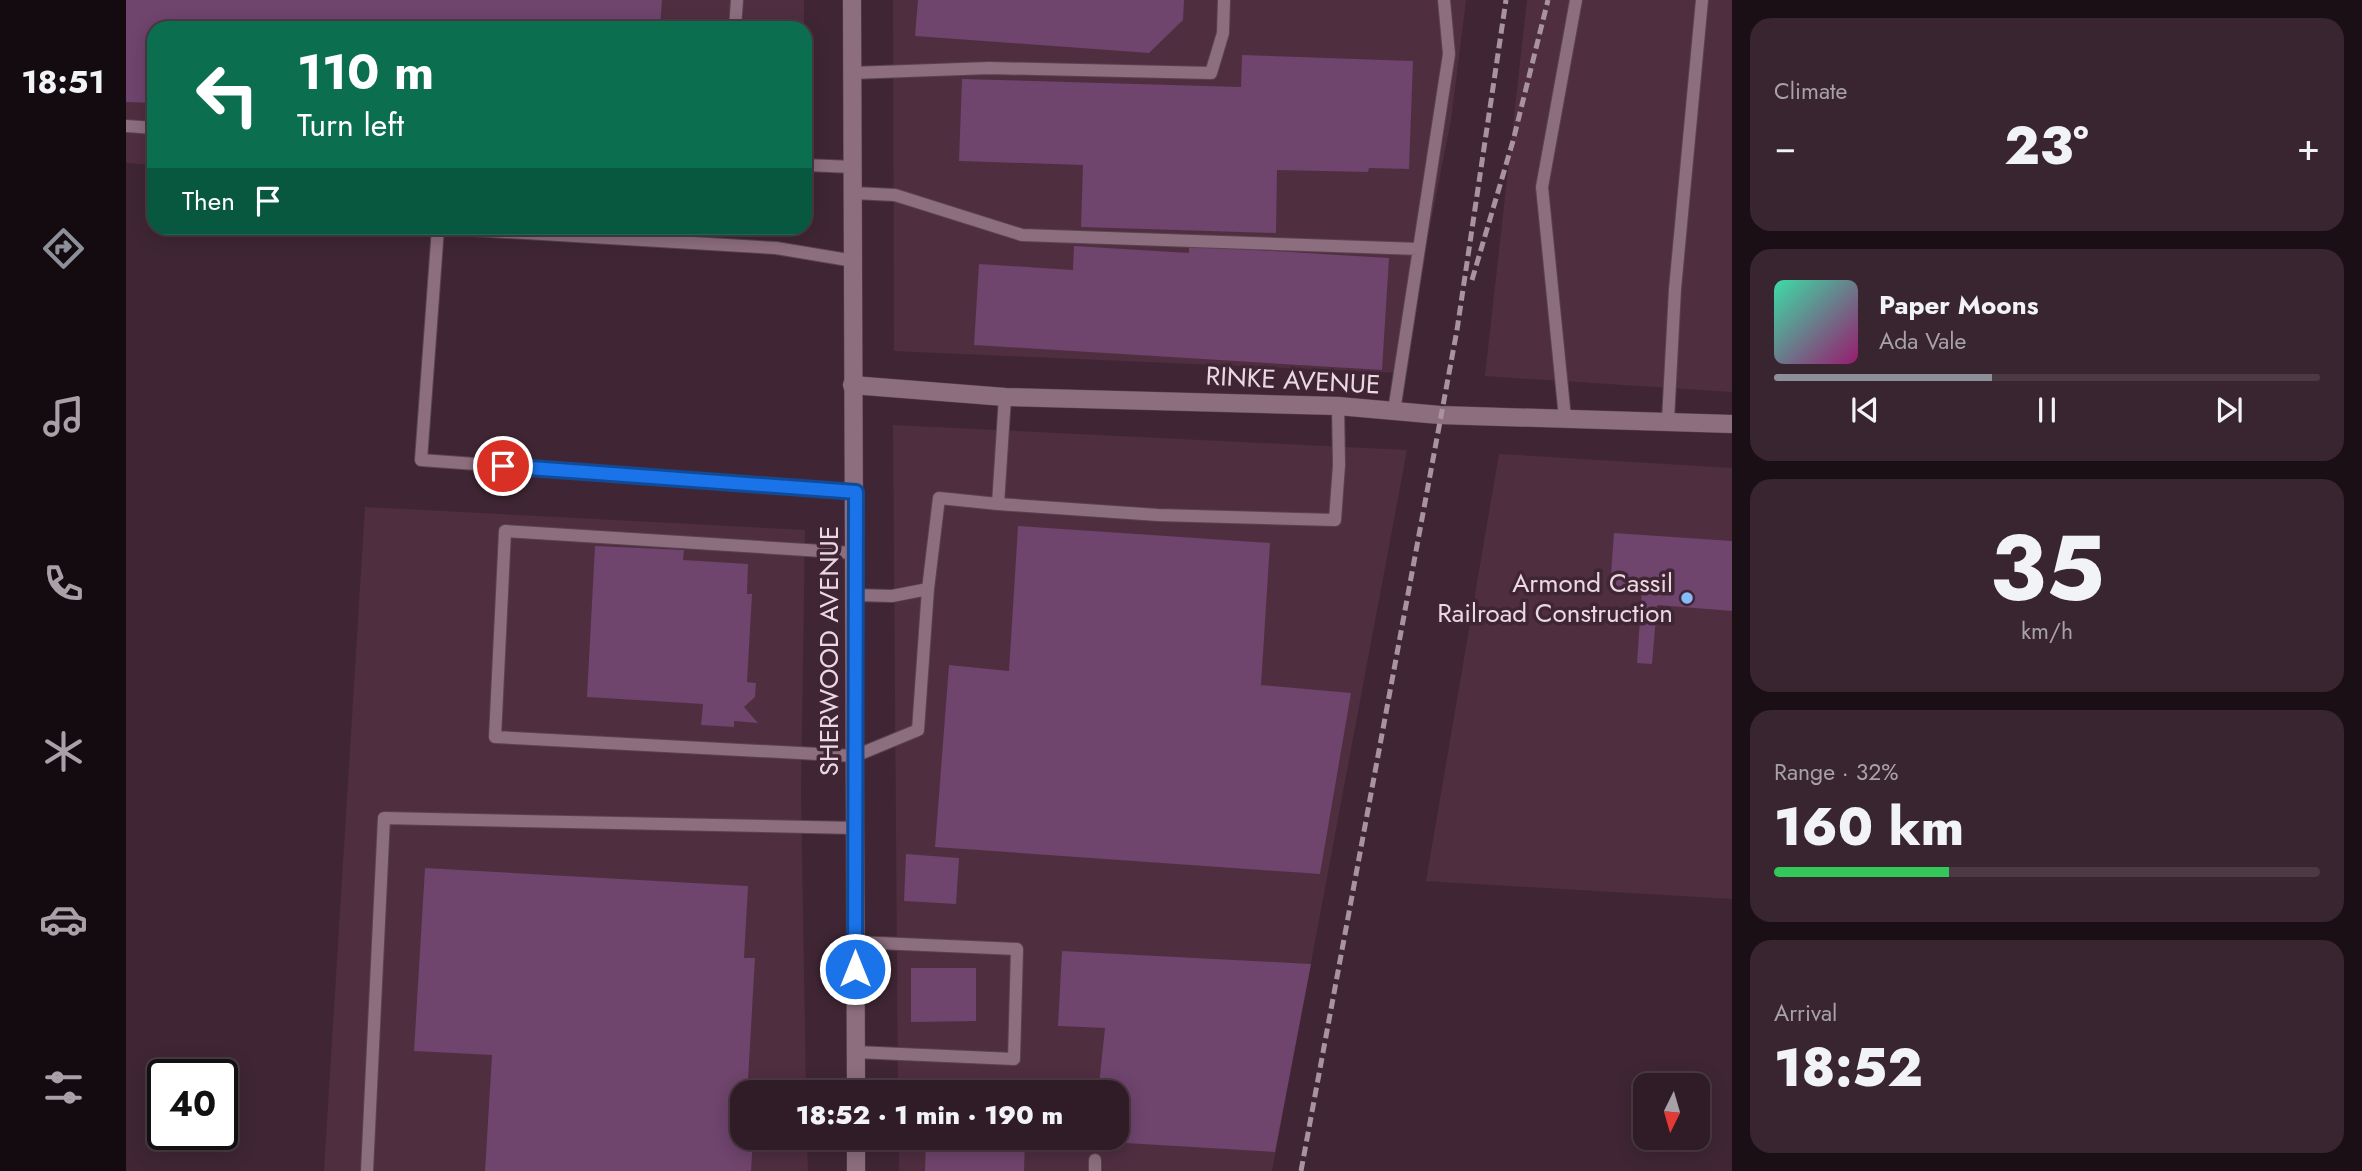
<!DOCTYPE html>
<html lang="en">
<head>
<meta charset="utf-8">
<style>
  body { margin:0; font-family:Jost,sans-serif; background:#38252f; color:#f1f3f6; height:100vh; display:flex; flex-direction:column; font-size:26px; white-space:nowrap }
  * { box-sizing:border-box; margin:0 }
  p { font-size:23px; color:#a8a1a7 }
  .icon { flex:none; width:38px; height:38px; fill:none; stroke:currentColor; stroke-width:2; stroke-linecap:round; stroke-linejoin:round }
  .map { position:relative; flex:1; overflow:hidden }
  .side { display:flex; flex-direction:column; gap:18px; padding:18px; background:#1a0f15; width:630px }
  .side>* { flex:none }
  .top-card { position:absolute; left:21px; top:21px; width:665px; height:214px; border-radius:21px; box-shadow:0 4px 18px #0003,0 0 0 2px #4b3a44; background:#0b6e4f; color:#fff; overflow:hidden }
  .needle { width:46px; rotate:185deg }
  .buttons { position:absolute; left:1507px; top:1073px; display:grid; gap:14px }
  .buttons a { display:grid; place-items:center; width:77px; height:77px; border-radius:14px; background:#301c27; box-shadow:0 4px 18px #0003,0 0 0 2px #4b3a44; font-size:35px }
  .speed { position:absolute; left:21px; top:1059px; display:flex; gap:14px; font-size:35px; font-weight:700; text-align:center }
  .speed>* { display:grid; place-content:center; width:91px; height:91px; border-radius:50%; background:#301c27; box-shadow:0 4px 18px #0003,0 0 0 2px #4b3a44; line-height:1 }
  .speed .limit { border:4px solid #111; border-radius:10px; background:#fff; color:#111 }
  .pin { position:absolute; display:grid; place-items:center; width:60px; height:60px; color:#fff; margin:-30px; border:4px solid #fff; border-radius:50%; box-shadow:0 2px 7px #0007 }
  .me { position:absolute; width:77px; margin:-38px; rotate:0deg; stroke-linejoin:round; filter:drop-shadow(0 0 5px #0008) }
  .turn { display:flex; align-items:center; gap:24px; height:147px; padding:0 35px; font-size:32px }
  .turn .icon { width:91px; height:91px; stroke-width:2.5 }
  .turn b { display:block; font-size:49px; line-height:60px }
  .then { display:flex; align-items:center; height:66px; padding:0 35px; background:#0003; gap:14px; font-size:26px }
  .big { font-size:52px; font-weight:800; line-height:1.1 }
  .side .widget { flex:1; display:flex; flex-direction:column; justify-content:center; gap:10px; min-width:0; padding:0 24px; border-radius:21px; background:#38252f }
  .side .dial { align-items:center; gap:0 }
  .dial b { font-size:91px; line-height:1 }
  .song { display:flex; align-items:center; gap:21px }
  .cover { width:84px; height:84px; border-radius:10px; background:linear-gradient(135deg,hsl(160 70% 55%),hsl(320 70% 35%)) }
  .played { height:7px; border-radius:4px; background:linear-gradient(90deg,#8c9099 40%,#4b3a44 40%) }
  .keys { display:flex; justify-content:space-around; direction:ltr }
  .heat { display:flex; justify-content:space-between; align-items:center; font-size:38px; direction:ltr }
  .charge { height:10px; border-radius:5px; background:linear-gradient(90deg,#34c759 32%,#4b3a44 0) }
  .trip { position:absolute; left:604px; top:1080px; width:399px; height:70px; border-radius:21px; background:#301c27; box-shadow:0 4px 18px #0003,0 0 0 2px #4b3a44; font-weight:800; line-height:70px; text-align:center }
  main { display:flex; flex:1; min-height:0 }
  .menu { display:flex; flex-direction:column; width:126px; justify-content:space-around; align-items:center; background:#130b10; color:#a8a1a7 }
  .menu .icon { width:49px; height:49px }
  .menu .on { color:#8c9099 }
  .menu b { font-size:32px; color:#f1f3f6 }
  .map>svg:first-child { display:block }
</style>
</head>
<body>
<main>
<nav class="menu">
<b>18:51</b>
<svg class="icon on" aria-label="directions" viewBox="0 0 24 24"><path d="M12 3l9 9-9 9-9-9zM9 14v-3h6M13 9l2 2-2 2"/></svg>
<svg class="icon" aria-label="music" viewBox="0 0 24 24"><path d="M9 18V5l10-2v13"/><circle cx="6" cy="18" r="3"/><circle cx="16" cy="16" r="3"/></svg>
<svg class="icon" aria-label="phone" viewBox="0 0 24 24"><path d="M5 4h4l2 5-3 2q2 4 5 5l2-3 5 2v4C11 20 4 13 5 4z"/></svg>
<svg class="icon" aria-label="climate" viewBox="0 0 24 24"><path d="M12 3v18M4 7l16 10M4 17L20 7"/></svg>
<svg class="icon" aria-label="car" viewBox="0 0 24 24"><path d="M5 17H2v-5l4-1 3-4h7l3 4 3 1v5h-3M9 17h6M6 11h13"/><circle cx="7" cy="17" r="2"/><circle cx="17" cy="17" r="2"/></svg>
<svg class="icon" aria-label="filters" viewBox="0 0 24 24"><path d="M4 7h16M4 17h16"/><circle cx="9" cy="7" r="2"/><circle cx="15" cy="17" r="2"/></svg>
</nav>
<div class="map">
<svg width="1606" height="1171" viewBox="0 0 1606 1171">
  <rect width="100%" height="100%" fill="#402634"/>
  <path fill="#4f2e40" d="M 0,0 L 678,0 L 678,28 L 28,28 L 28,165 L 0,163 Z
    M 767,0 L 1340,0 L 1325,120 L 1275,373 L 768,351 Z
    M 1401,0 L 1606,0 L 1606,392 L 1359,376 Z
    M 767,425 L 1281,450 L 1146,1171 L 773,1171 L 773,1138 L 990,1138 L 990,1092 L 772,1092 Z
    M 1373,454 L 1606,468 L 1606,899 L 1300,881 Z
    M 239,507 L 679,530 L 675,793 L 680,1092 L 616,1092 L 616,1138 L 681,1138 L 682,1171 L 198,1171 Z"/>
  <path fill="#6f446d" d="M 0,0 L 536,0 L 534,28 L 28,28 L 28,103 L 0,102 Z
    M 792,0 L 1058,0 L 1057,20 L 1023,53 L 789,36 Z
    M 1116,55 L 1287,61 L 1283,169 L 1243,168 L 1242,172 L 1151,170 L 1150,233 L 955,227 L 957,165 L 833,161 L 836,79 L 1115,87 Z
    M 948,246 L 1063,253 L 1063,246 L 1263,258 L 1256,370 L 848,345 L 853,264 L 947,270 Z
    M 892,526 L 1144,543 L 1135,685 L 1225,693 L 1194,874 L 809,847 L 823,665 L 883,671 Z
    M 1488,533 L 1606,541 L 1606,611 L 1531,605 L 1526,664 L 1511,663 L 1516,590 L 1484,588 Z
    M 469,546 L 558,550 L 557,560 L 622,564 L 621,594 L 626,594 L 621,682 L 630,683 L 629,697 L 618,707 L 632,723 L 608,721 L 608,727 L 575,725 L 577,704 L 461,697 Z
    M 780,854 L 833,858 L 830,904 L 778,901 Z
    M 299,868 L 622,886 L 618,958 L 629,958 L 622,1080 L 630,1081 L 630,1092 L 616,1092 L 616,1138 L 627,1138 L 625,1171 L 359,1171 L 366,1055 L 288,1051 Z
    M 936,951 L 1185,964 L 1149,1152 L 949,1140 L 990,1138 L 990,1092 L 936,1092 L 937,1084 L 973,1085 L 979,1028 L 932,1026 Z
    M 785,968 L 850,968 L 850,1021 L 785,1022 Z
    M 800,1138 L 899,1138 L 898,1171 L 799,1171 Z"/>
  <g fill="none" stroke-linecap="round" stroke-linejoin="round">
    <g stroke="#59434f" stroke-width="14">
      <path id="service" d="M 609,28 L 611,0
        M 726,73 L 863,68 L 1085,73 L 1097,33 L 1098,0
        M 0,126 L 28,128
        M 679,165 L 727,167
        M 727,193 L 769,195 L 896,235 L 1293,249
        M 312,228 L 295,460 L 730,492
        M 313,228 L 650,248 L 728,261
        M 879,397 L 872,504 L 1032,515 L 1209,520 L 1213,465 L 1212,406
        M 1268,411 L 1323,54 L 1318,0
        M 1439,418 L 1416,187 L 1450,0
        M 1542,420 L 1549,289 L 1576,0
        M 728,553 L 379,531 L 369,737 L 729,756 L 792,730 L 802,589
        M 729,595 L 766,596 L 802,589 L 813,498 L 872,504
        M 729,942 L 891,949 L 888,1059 L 729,1052
        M 241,1171 L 258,818 L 729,828
        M 969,1171 L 969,1160"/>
    </g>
    <g stroke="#59434f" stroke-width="19">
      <path id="minor" d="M 726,385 L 879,397 L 1212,406 L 1314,415 L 1606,424"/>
    </g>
    <g stroke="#59434f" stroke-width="19">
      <path id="tertiary" d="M 726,0 L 730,1092
        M 730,1138 L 730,1171"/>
    </g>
    <use href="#service" stroke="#8d6e7e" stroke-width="12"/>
    <use href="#minor" stroke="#8d6e7e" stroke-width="18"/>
    <use href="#tertiary" stroke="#8d6e7e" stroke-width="18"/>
    <path stroke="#a8939e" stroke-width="5" stroke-dasharray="10 5" stroke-linecap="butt" d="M 1346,280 L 1387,141 L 1422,0
      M 1175,1171 L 1331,330 L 1380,0"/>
  </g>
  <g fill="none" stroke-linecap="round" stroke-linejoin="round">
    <g stroke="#114b97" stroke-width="18">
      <path id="route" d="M 377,466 L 730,492 L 729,969"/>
    </g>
    <use href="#route" stroke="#1a73e8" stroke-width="12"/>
  </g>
  <circle fill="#86bbfb" stroke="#402634" stroke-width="2.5" cx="1561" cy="598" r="7"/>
  <g text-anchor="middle" stroke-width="7" stroke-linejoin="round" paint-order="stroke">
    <g font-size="26" fill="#ebd9e2" stroke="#402634">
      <text transform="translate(1167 380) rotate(3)" y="9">RINKE AVENUE</text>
      <text transform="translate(703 651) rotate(-90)" y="9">SHERWOOD AVENUE</text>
    </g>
    <g font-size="26" fill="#ebd9e2" stroke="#402634" text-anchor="end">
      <text x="1547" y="592">Armond Cassil<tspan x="1547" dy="30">Railroad Construction</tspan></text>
    </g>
  </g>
</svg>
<div class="buttons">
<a><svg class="needle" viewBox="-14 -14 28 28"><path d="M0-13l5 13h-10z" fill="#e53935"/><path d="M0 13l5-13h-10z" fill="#a8a1a7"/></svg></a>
</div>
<div class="speed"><div class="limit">40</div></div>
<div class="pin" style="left:377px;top:466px;background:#d93025"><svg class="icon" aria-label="arrive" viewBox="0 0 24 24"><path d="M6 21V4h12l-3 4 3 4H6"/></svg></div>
<svg class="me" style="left:729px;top:969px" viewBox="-20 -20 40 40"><circle r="17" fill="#1a73e8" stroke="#fff" stroke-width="3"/><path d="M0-11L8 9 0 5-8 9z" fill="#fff"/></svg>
<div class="trip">18:52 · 1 min · 190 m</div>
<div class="top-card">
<div class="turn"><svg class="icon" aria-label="left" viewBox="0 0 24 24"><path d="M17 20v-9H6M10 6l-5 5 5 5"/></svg><div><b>110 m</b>Turn left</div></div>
<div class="then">Then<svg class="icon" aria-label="arrive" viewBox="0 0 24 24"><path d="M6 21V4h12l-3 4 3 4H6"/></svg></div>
</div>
</div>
<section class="side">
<div class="widget"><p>Climate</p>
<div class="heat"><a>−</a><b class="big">23°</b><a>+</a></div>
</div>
<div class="widget">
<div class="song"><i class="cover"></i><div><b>Paper Moons</b><p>Ada Vale</p></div></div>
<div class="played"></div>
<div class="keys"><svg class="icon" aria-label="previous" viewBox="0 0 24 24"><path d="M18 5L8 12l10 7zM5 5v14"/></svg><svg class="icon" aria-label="pause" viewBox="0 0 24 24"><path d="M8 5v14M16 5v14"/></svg><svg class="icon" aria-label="next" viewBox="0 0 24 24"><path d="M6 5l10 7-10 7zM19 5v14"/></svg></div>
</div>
<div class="widget dial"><b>35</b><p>km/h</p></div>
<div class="widget"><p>Range · 32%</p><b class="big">160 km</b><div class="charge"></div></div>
<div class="widget"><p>Arrival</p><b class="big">18:52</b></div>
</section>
</main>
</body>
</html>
